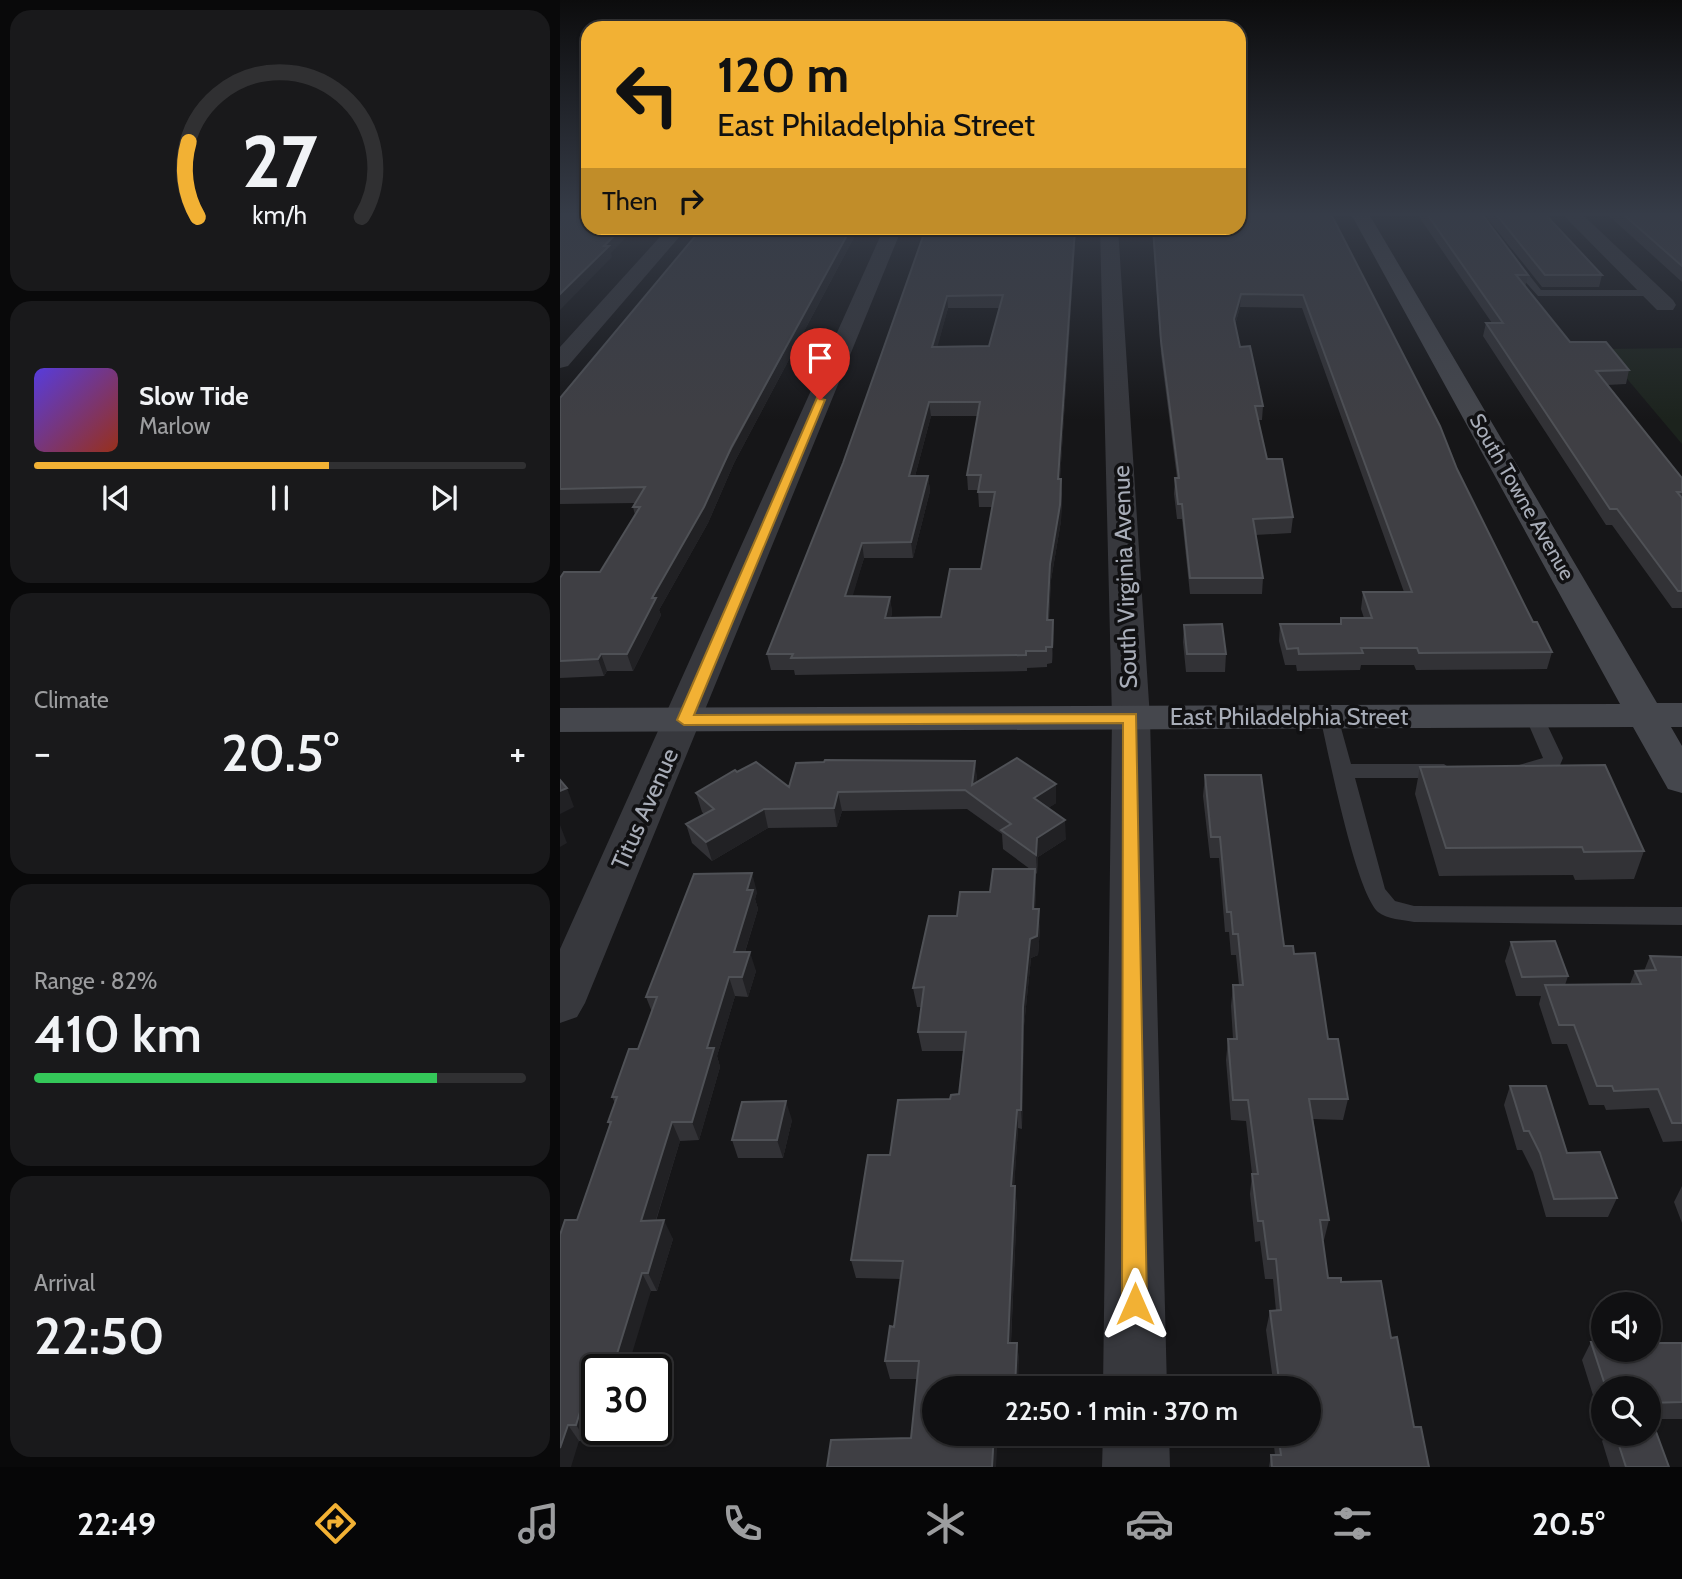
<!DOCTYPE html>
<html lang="en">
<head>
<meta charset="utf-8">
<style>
  body { margin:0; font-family:Cabin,sans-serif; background:#19191b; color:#f1f3f6; height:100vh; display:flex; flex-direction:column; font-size:26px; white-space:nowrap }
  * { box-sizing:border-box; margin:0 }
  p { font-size:23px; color:#9c9d9f }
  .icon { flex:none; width:38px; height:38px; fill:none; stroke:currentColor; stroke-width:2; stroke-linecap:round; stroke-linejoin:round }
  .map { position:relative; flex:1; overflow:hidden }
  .sheet { display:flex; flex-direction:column; gap:10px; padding:10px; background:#09090a; width:560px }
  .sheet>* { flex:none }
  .top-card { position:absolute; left:21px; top:21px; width:665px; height:214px; border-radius:21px; box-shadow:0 2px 5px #0004,0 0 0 2px #303032; background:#f2b134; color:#111; overflow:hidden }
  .tools { position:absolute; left:1031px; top:1292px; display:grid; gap:14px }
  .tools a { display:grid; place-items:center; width:70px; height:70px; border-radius:50%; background:#101012; box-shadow:0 2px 5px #0004,0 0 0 2px #303032; font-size:35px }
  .speed { position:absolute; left:21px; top:1354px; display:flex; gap:14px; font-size:35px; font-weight:700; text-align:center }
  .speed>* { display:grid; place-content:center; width:91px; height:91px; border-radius:50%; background:#101012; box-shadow:0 2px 5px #0004,0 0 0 2px #303032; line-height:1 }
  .speed .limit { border:4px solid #111; border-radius:10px; background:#fff; color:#111 }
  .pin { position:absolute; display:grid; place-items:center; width:60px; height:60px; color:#fff; margin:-72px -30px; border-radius:50% 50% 50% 0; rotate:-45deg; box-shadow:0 0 7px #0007 }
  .pin .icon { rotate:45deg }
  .me { position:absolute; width:77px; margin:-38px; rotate:0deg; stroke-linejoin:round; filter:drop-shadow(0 0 5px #0008) }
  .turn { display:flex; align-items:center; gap:24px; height:147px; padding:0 21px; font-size:32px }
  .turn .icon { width:91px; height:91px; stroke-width:2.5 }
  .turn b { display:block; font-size:49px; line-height:60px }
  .then { display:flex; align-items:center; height:66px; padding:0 21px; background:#0003; gap:14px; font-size:26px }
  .big { font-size:52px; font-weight:600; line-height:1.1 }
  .sheet .widget { flex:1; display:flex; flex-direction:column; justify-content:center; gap:10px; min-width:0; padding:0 24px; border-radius:21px; background:#19191b }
  .sheet .dial { align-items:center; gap:0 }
  .dial svg { height:182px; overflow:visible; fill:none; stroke:#303032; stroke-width:7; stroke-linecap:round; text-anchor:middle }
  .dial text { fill:#f1f3f6; stroke:none }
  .song { display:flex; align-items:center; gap:21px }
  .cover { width:84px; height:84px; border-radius:10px; background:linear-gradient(135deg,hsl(250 70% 55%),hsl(10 70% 35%)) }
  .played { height:7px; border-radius:4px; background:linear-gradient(90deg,#f2b134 60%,#303032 60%) }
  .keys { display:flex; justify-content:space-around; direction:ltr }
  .heat { display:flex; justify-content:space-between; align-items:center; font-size:38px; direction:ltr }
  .charge { height:10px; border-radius:5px; background:linear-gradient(90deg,#34c759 82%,#303032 0) }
  .trip { position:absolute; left:362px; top:1376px; width:399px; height:70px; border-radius:35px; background:#101012; box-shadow:0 2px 5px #0004,0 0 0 2px #303032; font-weight:600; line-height:70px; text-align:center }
  .menu { display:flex; height:112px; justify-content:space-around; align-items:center; background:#060607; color:#9c9d9f }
  .menu .icon { width:49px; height:49px }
  .menu .active { color:#f2b134 }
  .menu b { font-size:32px; color:#f1f3f6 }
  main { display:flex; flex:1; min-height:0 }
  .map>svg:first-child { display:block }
</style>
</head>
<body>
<main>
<section class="sheet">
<div class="widget dial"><svg viewBox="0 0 100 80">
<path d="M14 69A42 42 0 1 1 86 69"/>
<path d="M14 69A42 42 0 0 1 10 36" stroke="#f2b134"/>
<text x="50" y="56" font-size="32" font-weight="700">27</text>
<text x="50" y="72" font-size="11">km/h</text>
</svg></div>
<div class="widget">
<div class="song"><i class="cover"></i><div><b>Slow Tide</b><p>Marlow</p></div></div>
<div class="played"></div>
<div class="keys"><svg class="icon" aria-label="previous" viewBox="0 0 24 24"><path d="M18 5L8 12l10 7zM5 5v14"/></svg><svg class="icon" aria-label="pause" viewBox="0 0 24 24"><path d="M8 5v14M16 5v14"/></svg><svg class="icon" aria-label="next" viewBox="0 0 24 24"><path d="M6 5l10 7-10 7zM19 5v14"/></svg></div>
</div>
<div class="widget"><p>Climate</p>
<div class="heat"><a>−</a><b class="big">20.5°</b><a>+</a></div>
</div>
<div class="widget"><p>Range · 82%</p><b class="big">410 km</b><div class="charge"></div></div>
<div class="widget"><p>Arrival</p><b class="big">22:50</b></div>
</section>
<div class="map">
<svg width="1122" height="1467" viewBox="0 0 1122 1467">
  <rect width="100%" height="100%" fill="#161618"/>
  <path fill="#1c231d" d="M 1122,348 L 1122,444 L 1042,349 Z"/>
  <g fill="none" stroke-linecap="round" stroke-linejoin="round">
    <path fill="#37383d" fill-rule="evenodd" d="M 947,257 L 955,257 L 981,290 L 1093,290 L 1098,293 L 1093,296 L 978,296 L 947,261 Z
      M 974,710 L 983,716 L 1003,758 L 998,770 L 966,777 L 956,770 L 959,765 L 983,758 L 965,716 Z
      M 769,711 L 778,717 L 791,764 L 884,764 L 894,771 L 884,778 L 795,778 L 825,889 L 835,901 L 854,906 L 1122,907 L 1122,925 L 854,922 C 844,920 826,919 818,912 C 795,890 769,755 760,717 Z"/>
    <path fill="#37383d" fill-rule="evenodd" d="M 1002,214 L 1022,214 L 1113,300 L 1116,305 L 1113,310 L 1097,310 Z
      M 108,228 L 127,228 L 8,366 L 0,368 L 0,347 Z
      M 324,228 L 342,228 L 25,1003 L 17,1017 L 0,1023 L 0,949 Z
      M 540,228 L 558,228 L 590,718 L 607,1388 L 543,1388 L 552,718 Z
      M 543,1433 L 609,1433 L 610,1467 L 542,1467 Z"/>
    <path fill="#45474d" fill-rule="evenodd" d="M 791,214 L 809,214 L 1097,703 L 1122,703 L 1122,727 L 1111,727 L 1122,746 L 1122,793 L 1108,789 L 1073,727 L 0,732 L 0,708 L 1060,704 Z"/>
  </g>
  <path fill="#323236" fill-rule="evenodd" d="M 679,214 L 897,469 L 973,622 L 992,652 L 987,669 L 856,670 L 854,665 L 801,665 L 800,670 L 737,671 L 736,665 L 725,665 L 719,641 L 720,624 L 780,624 L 781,618 L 804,618 L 801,609 L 803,592 L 844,592 L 742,308 L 680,307 L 675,325 L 680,347 L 703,406 L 702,420 L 698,420 L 707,459 L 733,517 L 731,533 L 695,535 L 703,578 L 702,594 L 630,594 L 622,519 L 617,519 L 614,494 L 615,478 L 617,478 L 601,354 L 593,238 L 591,228 L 679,228 Z
    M 857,214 L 922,214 L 968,275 L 965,287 L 1010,342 L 1069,370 L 1066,384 L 1047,385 L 1122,478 L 1122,608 L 1112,608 L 1052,525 L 1046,525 L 923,336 L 926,323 L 932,323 Z
    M 924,214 L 985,214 L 1042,275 L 1039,287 L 982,287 Z
    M 1047,214 L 1122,214 L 1122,282 Z
    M 142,228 L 299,228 L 174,463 L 148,523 L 99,610 L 101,615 L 73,671 L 47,671 L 44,676 L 0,678 L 0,578 L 40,572 L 75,515 L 73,507 L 75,503 L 0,504 L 0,398 Z
    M 366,228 L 516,228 L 500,479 L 501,479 L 502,494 L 501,521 L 491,580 L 489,620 L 493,620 L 494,636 L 492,663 L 487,664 L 487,667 L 467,668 L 467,671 L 235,675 L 234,670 L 211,670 L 207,654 L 283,463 ZM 388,308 L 439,308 L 429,346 L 377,347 ZM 371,416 L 417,416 L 407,475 L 408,490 L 418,490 L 419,507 L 432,507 L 421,569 L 381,617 L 331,617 L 332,613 L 330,597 L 292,596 L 304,558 L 353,558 L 370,491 L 368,476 L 355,476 Z
    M 624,625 L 666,654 L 665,672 L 626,672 L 623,642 Z
    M 415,761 L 417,782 L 496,803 L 488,808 L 506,839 L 478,857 L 477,874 L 476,873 L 476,888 L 475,909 L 480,928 L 478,955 L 471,958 L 464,1026 L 462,1129 L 458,1128 L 454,1186 L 457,1205 L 451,1343 L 457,1343 L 459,1361 L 351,1438 L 357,1379 L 330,1379 L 325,1361 L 334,1327 L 341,1279 L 296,1278 L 291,1260 L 330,1155 L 390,1099 L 399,1094 L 403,1051 L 362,1051 L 358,1032 L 362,1007 L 357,1007 L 353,988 L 397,916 L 430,892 L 470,869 L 443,849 L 442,834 L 407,809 L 282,811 L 277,827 L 208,828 L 152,861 L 132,843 L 126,824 L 144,814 L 142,812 L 136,793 L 177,772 L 229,787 Z
    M 860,767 L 1084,851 L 1074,879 L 1015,880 L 1013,875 L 879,876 L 855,794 Z
    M 645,775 L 724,946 L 734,954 L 768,1039 L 788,1099 L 783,1120 L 753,1119 L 769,1220 L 764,1240 L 763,1240 L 768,1278 L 781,1282 L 831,1338 L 854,1427 L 869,1467 L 709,1467 L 711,1455 L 715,1455 L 714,1446 L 717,1433 L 749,1433 L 749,1388 L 714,1388 L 706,1330 L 710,1311 L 716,1311 L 713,1279 L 705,1279 L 700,1241 L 695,1242 L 690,1194 L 692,1174 L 686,1121 L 671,1120 L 666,1060 L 668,1039 L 673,1039 L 671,1006 L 673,985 L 679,985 L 676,955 L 671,955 L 669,932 L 665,932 L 659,858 L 650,858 L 643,796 Z
    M 197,892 L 195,899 L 198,909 L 185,952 L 196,971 L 188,997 L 175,996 L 157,1056 L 160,1067 L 139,1140 L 120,1141 L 96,1221 L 113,1239 L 97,1291 L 91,1291 L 37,1370 L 37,1409 L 27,1441 L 19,1441 L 0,1467 L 17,1220 L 50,1126 L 48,1122 L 55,1103 L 52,1097 L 78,1049 L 92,1012 L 86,997 Z
    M 951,942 L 1008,976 L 1005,985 L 1070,984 L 1075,971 L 1084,971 L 1090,956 L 1122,957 L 1122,1141 L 1103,1142 L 1089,1108 L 1046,1110 L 1044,1105 L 1029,1105 L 1007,1044 L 992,1044 L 979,1004 L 981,996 L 956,996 L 945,961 Z
    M 950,1086 L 1007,1153 L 1057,1198 L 1048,1217 L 986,1217 L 973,1172 L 962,1150 L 957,1150 L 944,1105 Z
    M 232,1120 L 223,1158 L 178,1158 L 172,1140 Z
    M 1122,1186 L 1122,1223 L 1114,1202 Z
    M 1031,1342 L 1122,1343 L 1122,1419 L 1092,1419 L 1109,1467 L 1050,1467 L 1042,1441 L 1046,1436 L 1045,1433 L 1088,1433 L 1088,1388 L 1043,1388 L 1043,1427 L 1022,1360 Z"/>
  <path fill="#212124" d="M 62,228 L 75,228 L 51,253 L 52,257 L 0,310 L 0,294 Z
    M 291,228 L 299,228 L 174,463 L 148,523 L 99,610 L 101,615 L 73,671 L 67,654 L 92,598 Z
    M 515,228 L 516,228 L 499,494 L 498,479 Z
    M 681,294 L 680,307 L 673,332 L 674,319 Z
    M 387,296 L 388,308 L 374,360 L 372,347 Z
    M 369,402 L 371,416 L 351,491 L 349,476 Z
    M 368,476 L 370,491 L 353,558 L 351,542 Z
    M 501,479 L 501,521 L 491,580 L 487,636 L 487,620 L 490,564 Z
    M 302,543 L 304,558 L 288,612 L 285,596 Z
    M 330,597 L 332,613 L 327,634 L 325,618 Z
    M 493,620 L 494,636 L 492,663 L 492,647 Z
    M 41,654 L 47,671 L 44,676 L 38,659 Z
    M 415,761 L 417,779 L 415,797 L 412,785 Z
    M 496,784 L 496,803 L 475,817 L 474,798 Z
    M 7,788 L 14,807 L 0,814 L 0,791 Z
    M 278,792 L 282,811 L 277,827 L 274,808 Z
    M 204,809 L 208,828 L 152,861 L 146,842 Z
    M 505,820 L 506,839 L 478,857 L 477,874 L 476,855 L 477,838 Z
    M 0,825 L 7,843 L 0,847 Z
    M 475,869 L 476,888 L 474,928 L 473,909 Z
    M 192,873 L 197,892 L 195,899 L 198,909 L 179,971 L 174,952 L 187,890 Z
    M 479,909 L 480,928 L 478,955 L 471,958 L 464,1026 L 462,1129 L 461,1110 L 463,1007 L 470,939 Z
    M 190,952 L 196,971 L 188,997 L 182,977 Z
    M 169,977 L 175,996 L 157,1056 L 160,1067 L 139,1140 L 132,1122 L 147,1048 Z
    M 226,1101 L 232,1120 L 223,1158 L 217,1140 Z
    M 457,1110 L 458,1128 L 453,1205 L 451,1186 Z
    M 112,1122 L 120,1141 L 90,1239 L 81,1221 Z
    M 455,1186 L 457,1205 L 450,1361 L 448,1343 Z
    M 104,1220 L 113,1239 L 97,1291 L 88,1273 Z
    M 82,1273 L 91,1291 L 67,1370 L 52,1370 Z
    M 457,1343 L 459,1361 L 458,1388 L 455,1388 Z
    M 31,1376 L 37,1386 L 37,1409 L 27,1441 L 16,1425 Z
    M 8,1425 L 19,1441 L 11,1467 L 0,1467 L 0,1448 Z
    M 434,1433 L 438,1433 L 436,1467 L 432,1467 Z"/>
  <path fill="#3f3f44" stroke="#4f5156" stroke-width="2" fill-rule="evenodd" d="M 0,214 L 28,214 L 28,228 L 62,228 L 44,246 L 49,246 L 0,294 Z
    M 679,214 L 771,214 L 880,426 L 897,469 L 973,622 L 977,622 L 992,652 L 859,653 L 857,648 L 801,648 L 803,653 L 739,654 L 738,648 L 727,649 L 720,624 L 781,624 L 781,618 L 812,618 L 803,592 L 852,592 L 743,295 L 681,294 L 674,319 L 680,347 L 690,346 L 703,406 L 695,406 L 707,459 L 722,459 L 733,517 L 693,519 L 703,578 L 630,578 L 622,504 L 618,504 L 615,478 L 619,478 L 601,341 L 593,228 L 679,228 Z
    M 867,214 L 922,214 L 968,275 L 956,275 L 1010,342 L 1046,342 L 1069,370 L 1036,371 L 1122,478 L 1122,492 L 1117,492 L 1122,498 L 1122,591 L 1118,591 L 1057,509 L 1050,509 L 926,323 L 943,323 Z
    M 936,214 L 985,214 L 1042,275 L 985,275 Z
    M 1063,214 L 1122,214 L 1122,266 Z
    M 142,228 L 291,228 L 171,448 L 144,507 L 92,598 L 96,598 L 67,654 L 41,654 L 38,659 L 0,661 L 0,578 L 4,572 L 40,572 L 80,507 L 73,507 L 85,487 L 0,489 L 0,398 Z
    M 366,228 L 515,228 L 498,479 L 501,479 L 500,505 L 490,564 L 487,620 L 493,620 L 492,647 L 486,647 L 486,651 L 466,651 L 466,655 L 231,658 L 233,654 L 207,654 L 283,463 ZM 443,295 L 429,346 L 372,347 L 387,296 ZM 369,402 L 420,402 L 407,475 L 421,475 L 418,492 L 435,492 L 421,569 L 390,569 L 381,617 L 325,618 L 330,597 L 285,596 L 302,543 L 351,542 L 368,476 L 349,476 Z
    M 662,624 L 666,654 L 627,654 L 624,625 Z
    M 457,758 L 496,784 L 474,798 L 505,820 L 477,838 L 476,855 L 441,830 L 451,824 L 405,790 L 278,792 L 274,808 L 204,809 L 146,842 L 126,824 L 154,809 L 136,793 L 175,770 L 177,772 L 196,762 L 229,787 L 236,763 L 264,762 L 265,760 L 415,761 L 412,785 Z
    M 1045,765 L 1084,851 L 1024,852 L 1022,847 L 886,848 L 860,767 Z
    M 645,775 L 701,775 L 724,946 L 733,946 L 734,954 L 755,953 L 768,1039 L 778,1039 L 788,1099 L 749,1099 L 769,1220 L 760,1220 L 768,1278 L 781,1278 L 781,1282 L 821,1281 L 831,1338 L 837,1337 L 854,1427 L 861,1427 L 869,1467 L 712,1467 L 711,1455 L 721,1455 L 718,1433 L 749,1433 L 749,1388 L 720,1388 L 710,1311 L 721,1310 L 716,1259 L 708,1259 L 703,1221 L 698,1221 L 692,1174 L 698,1174 L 688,1100 L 673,1100 L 668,1039 L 677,1039 L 673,985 L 683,985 L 678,934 L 673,934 L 671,912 L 667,912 L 660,837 L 651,837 Z
    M 0,780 L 7,788 L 0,791 Z
    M 433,869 L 475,869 L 473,909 L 479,909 L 477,936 L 470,939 L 463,1007 L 461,1110 L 457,1110 L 451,1186 L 455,1186 L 448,1343 L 457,1343 L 455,1388 L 374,1388 L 374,1433 L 434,1433 L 432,1467 L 267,1467 L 271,1440 L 351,1438 L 359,1361 L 325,1361 L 330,1326 L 334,1327 L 343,1261 L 291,1260 L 308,1155 L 330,1155 L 338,1100 L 390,1099 L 391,1095 L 399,1094 L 406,1032 L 358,1032 L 364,987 L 353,988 L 369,916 L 397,916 L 400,892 L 430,892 Z
    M 192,873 L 187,890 L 193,890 L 174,952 L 190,952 L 182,977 L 169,977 L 147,1048 L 154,1048 L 132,1122 L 112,1122 L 81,1221 L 104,1220 L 88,1273 L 82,1273 L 52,1370 L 37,1370 L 37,1376 L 31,1376 L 16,1425 L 8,1425 L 0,1448 L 0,1235 L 5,1220 L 17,1220 L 51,1122 L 48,1122 L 57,1097 L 52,1097 L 69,1049 L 78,1049 L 97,997 L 86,997 L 134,874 Z
    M 995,941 L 1008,976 L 962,977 L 951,942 Z
    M 1090,956 L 1122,957 L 1122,1123 L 1112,1123 L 1098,1089 L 1054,1091 L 1052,1086 L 1037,1086 L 1014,1025 L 999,1025 L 985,985 L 1081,984 L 1075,971 L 1096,970 Z
    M 950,1086 L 986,1086 L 1007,1153 L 1040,1152 L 1057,1198 L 994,1199 L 980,1153 L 969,1131 L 964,1131 Z
    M 226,1101 L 217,1140 L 172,1140 L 182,1102 Z
    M 1031,1342 L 1043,1343 L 1043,1349 L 1088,1349 L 1088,1343 L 1122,1343 L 1122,1402 L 1088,1403 L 1088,1388 L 1046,1388 Z
    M 1088,1410 L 1109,1467 L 1066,1467 L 1055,1433 L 1088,1433 Z"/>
  <linearGradient id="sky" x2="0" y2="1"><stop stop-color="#0c0c0d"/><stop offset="0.51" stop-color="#363c48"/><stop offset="1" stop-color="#363c48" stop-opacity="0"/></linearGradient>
  <rect width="1122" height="420" fill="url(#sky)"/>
  <path fill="#f2b134" stroke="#9d7322" stroke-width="2" d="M 257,398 L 265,400 L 134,715 L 576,714 L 587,1304 L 584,1313 L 575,1316 L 566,1313 L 562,1304 L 563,723 L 124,725 L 117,720 Z"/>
  <g text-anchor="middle" stroke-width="7" stroke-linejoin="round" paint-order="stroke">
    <g font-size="21" fill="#a8adb8" stroke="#111113">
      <text transform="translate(962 497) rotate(60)" y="7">South Towne Avenue</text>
    </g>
    <g font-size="24" fill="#a8adb8" stroke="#111113">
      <text transform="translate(565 577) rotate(-92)" y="8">South Virginia Avenue</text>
      <text x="729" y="725">East Philadelphia Street</text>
      <text transform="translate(85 809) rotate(-66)" y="8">Titus Avenue</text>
    </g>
  </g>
</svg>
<div class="tools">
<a><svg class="icon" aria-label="sound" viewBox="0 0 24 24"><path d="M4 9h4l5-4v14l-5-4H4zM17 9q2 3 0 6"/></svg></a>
<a><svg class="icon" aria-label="search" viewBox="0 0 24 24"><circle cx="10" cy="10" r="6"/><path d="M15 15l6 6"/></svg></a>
</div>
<div class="speed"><div class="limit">30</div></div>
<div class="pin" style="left:260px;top:400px;background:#d93025"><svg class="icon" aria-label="arrive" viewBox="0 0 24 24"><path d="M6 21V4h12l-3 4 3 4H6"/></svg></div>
<svg class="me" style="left:575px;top:1304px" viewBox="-20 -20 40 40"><path d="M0-17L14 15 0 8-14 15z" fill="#f2b134" stroke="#fff" stroke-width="4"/></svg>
<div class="trip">22:50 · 1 min · 370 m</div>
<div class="top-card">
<div class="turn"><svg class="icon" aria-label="left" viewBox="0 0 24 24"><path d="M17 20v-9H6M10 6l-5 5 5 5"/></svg><div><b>120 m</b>East Philadelphia Street</div></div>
<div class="then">Then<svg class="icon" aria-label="right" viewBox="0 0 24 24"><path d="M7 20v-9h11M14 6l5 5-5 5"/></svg></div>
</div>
</div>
</main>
<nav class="menu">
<b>22:49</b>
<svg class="icon active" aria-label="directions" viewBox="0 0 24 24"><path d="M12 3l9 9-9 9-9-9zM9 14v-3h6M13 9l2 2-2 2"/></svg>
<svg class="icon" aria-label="music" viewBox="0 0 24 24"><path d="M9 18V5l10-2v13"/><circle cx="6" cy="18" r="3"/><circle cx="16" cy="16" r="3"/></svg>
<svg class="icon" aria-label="phone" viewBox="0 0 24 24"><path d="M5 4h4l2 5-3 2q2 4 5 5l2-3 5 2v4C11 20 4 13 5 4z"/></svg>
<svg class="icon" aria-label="climate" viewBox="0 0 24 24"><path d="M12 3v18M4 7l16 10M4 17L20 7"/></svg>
<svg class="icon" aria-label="car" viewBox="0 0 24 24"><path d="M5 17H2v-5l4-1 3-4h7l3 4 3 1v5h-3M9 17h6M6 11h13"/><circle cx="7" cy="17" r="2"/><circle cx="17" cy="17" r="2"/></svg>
<svg class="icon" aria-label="filters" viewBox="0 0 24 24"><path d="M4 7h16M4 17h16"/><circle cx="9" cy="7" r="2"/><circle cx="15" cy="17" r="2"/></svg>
<b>20.5°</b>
</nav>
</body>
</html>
